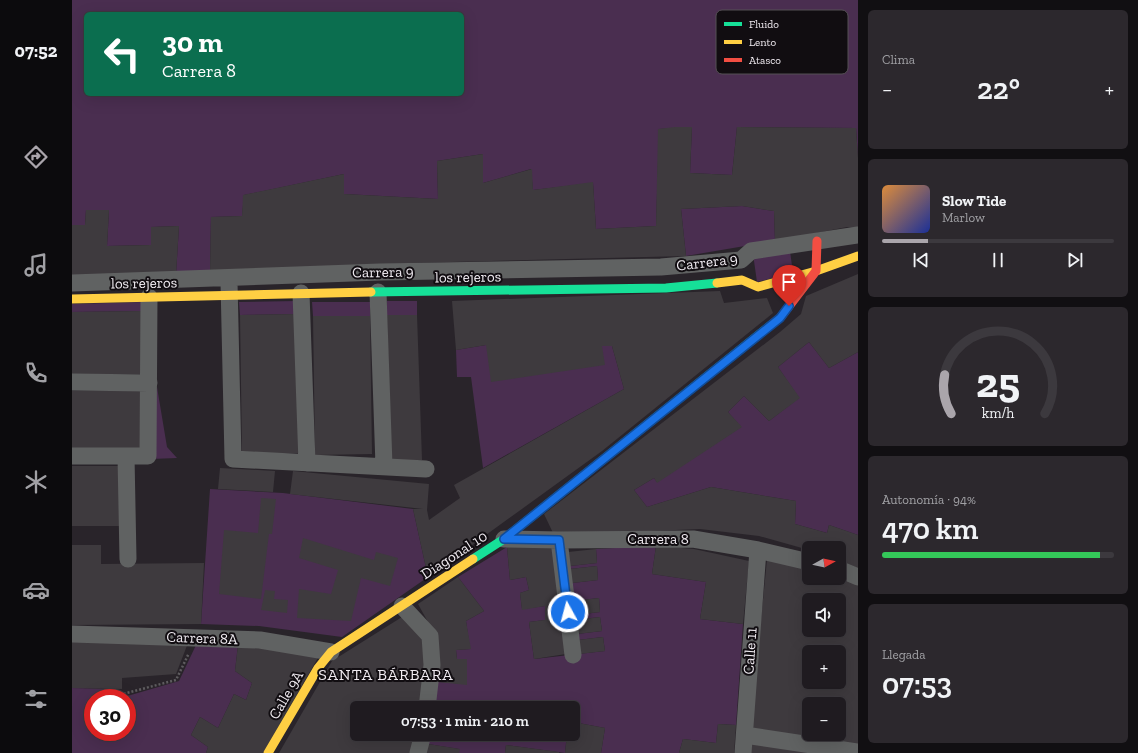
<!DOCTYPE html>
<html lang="es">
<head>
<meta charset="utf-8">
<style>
  body { margin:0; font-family:"Zilla Slab",serif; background:#2c282d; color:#f1f3f6; height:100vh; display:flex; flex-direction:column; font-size:15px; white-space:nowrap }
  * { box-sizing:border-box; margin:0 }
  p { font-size:13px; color:#a1a1a5 }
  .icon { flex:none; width:22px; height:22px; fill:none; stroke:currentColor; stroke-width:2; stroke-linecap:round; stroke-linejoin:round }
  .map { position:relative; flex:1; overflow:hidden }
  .details { display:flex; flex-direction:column; gap:10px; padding:10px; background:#110f12; width:280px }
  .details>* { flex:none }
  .hud { position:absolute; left:12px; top:12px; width:380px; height:84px; border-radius:6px; box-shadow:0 4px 16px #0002,0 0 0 1px #3c393e; background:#0b6e4f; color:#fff; overflow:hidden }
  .needle { width:26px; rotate:82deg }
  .controls { position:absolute; left:730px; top:541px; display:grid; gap:8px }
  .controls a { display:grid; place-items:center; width:44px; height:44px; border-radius:6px; background:#1f1b20; box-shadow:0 4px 16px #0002,0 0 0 1px #3c393e; font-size:20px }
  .speed { position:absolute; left:12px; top:689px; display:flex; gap:8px; font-size:20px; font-weight:700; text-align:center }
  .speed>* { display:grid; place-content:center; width:52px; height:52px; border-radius:50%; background:#1f1b20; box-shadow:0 4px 16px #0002,0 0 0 1px #3c393e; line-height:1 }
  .speed .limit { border:6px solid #d22; background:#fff; color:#111 }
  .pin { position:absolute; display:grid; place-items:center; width:34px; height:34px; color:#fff; margin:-41px -17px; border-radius:50% 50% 50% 0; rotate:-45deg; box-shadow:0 0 4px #0007 }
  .pin .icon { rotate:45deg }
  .me { position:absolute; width:44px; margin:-22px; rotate:353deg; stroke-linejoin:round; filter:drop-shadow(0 0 3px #0008) }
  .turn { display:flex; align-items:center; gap:14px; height:84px; padding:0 12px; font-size:18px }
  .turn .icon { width:52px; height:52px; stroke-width:2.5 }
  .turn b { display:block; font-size:28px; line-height:34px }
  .big { font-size:30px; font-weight:600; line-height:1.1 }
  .details .tile { flex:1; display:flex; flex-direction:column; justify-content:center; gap:6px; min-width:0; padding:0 14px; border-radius:6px; background:#2c282d }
  .details .dial { align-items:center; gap:0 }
  .dial svg { height:104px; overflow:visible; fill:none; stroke:#3c393e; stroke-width:7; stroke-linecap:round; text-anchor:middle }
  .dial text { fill:#f1f3f6; stroke:none }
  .song { display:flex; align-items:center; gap:12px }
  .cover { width:48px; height:48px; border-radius:6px; background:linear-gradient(135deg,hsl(30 70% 55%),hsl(230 70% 35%)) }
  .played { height:4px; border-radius:2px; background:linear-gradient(90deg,#aaa5ab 20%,#3c393e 20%) }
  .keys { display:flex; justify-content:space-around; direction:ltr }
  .heat { display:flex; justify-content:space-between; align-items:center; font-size:22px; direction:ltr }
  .charge { height:6px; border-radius:3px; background:linear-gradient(90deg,#34c759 94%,#3c393e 0) }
  .trip { position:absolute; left:278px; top:701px; width:230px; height:40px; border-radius:6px; background:#1f1b20; box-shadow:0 4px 16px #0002,0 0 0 1px #3c393e; font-weight:600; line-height:40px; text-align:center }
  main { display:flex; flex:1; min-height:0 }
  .tab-bar { display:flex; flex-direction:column; width:72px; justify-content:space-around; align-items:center; background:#0c0b0d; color:#a1a1a5 }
  .tab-bar .icon { width:28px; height:28px }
  .tab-bar .on { color:#aaa5ab }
  .tab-bar b { font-size:18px; color:#f1f3f6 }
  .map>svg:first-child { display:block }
</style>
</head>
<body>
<main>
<nav class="tab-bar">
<b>07:52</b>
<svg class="icon on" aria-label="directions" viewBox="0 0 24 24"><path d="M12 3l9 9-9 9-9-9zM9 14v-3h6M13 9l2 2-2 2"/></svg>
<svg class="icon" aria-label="music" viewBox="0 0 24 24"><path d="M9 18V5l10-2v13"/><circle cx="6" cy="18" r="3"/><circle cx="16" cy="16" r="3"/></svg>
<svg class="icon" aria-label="phone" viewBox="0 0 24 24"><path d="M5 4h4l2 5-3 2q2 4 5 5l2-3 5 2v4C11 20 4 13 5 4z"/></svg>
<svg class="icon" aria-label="climate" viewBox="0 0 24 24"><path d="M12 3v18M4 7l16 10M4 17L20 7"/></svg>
<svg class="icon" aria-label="car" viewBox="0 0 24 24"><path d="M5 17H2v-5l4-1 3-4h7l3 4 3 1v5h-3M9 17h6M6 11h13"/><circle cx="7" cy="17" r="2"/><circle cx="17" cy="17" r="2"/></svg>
<svg class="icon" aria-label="filters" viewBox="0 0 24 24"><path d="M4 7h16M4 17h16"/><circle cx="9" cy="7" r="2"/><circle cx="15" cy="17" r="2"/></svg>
</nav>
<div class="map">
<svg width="786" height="753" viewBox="0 0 786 753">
  <rect width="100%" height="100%" fill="#29242a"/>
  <path fill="#4a2e50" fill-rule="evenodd" d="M 0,0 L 786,0 L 786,158 L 784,128 L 665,127 L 660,175 L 618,173 L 620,127 L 587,129 L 584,226 L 524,229 L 521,183 L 461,190 L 459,169 L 411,183 L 411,154 L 365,161 L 366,199 L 272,194 L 272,174 L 172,195 L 170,216 L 139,217 L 138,272 L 104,274 L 107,226 L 79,227 L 79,245 L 35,246 L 37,210 L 14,210 L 13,225 L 0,225 ZM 14,14 L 390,14 L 390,94 L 14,94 Z
    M 670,206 L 702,211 L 703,241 L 614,256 L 609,209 Z
    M 718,251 L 721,273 L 685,282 L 681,254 Z
    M 225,301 L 225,314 L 168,315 L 167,302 Z
    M 315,301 L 345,301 L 345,315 L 315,315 Z
    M 70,302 L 71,311 L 0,312 L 0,304 Z
    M 240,302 L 298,302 L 298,316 L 241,316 Z
    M 737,342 L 757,368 L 786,352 L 786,535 L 757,525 L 755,533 L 723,524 L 724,501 L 639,487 L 575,507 L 562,490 L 582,478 L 585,482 L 669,427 L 656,412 L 672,396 L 697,421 L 727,398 L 706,367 Z
    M 414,345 L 540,346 L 552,389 L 411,468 L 399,377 L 385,377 L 384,350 Z
    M 85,387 L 95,447 L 105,458 L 79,459 Z
    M 138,489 L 211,493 L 341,509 L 356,577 L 270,637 L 187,626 L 129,624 Z
    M 584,546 L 580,574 L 634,582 L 628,619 L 671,624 L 664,725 L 646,724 L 644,743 L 611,739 L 607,753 L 529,753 L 533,728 L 501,722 L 501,708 L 362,708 L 366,682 L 395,684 L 395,660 L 385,659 L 384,650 L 398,649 L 394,621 L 412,611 L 386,577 L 435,547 L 438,580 L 454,577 L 457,590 L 448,593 L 450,609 L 473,606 L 473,620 L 457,622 L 462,659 L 533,651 L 531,637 L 506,640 L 505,634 L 530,631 L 528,617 L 503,620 L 503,615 L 528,612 L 527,598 L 502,601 L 500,583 L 526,580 L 525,566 L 498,569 L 498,566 L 525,563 L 524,549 Z
    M 125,643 L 166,645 L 163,671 L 180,683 L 174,700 L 162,694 L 146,728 L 128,717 L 119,735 L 136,747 L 134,753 L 0,753 L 0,688 L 43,689 L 43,698 L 21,698 L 21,732 L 55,732 L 55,698 L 52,697 L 107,681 Z
    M 358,734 L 495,734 L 493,753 L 434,745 L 433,753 L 387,753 L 387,749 L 356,744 Z"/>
  <path fill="#3e3a3e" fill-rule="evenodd" d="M 603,127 L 620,127 L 618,173 L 660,175 L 665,127 L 784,128 L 786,158 L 786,228 L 775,227 L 703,241 L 702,211 L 670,206 L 609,209 L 614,256 L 340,263 L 138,272 L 139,217 L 170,216 L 171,195 L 272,174 L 272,194 L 366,199 L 365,161 L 411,154 L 411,183 L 460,169 L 461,190 L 521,182 L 524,229 L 584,226 L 586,129 Z
    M 14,210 L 37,210 L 35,246 L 79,245 L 79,227 L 107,226 L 104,274 L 0,276 L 0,225 L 13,225 Z
    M 786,274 L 786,352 L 757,368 L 737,342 L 706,367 L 728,398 L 697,421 L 672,396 L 656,412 L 670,427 L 585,483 L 582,478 L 562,490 L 575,507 L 639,487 L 724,501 L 723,524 L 755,533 L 757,525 L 786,535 L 786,568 L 767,560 L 767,548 L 737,548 L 737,550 L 687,536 L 628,529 L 482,535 L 472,514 L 708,332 L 729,314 L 734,296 Z
    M 648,291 L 652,303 L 695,298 L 701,313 L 530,451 L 356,577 L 341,509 L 351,509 L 218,494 L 221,471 L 357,484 L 355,510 L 357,520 L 388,498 L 382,485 L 552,389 L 540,346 L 530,346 L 533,365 L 419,382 L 414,345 L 384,350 L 380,301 Z
    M 71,311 L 71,374 L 0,374 L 0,312 Z
    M 225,314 L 227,453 L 170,454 L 168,315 Z
    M 315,315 L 345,315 L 350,460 L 319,461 Z
    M 241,316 L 298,316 L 300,454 L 243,455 Z
    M 0,391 L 68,391 L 69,451 L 0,449 Z
    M 0,466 L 51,466 L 50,526 L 0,526 Z
    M 148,468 L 203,471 L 201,492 L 146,489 Z
    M 189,498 L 204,499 L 200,534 L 197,534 L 189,599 L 147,594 L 152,530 L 186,533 Z
    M 231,538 L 302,560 L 304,552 L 326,558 L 318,586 L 289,578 L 279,621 L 225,618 L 227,589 L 259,594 L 266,570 L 227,558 Z
    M 0,545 L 29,545 L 29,564 L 132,563 L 129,624 L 0,625 Z
    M 480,546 L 494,654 L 462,659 L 457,622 L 473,620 L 473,606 L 450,610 L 448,593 L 457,590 L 454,577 L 438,580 L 435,547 Z
    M 584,546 L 622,549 L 677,561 L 671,624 L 628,619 L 634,582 L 580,574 Z
    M 524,549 L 525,563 L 498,566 L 496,552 Z
    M 695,560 L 737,569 L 737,578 L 767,578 L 786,584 L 786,747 L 678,729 ZM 737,600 L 767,600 L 767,630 L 737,630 ZM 737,652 L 767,652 L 767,682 L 737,682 ZM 737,704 L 767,704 L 767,734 L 737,734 Z
    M 525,566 L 526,580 L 500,583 L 498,569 Z
    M 386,577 L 412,611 L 394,621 L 399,649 L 384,650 L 385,659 L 395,659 L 395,685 L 366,682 L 361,631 L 346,604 Z
    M 193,590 L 203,591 L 202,599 L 216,600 L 215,613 L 189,610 Z
    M 527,598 L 528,612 L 503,615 L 502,601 Z
    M 330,617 L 353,640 L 350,708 L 285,708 L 285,734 L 344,734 L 338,753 L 207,753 L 260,661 Z
    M 528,617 L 530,631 L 505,634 L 503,620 Z
    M 531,637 L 533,651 L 507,654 L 506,640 Z
    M 0,642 L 116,643 L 104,674 L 50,678 L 50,689 L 0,688 Z
    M 166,645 L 247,656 L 191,753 L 134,753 L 136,747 L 119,735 L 128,717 L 146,728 L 162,694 L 174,700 L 180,683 L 163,671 Z
    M 501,722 L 533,728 L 529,753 L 493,753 L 495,734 L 501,734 Z
    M 646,724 L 664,725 L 662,753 L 607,753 L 611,739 L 644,743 Z
    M 679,742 L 746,753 L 678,753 Z
    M 356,744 L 388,749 L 387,753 L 354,753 Z
    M 434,745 L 487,752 L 487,753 L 433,753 Z"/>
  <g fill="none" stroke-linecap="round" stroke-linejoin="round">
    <path stroke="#5e5c5f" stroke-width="2.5" stroke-dasharray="2 2" stroke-linecap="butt" d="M 46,698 L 47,695 L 104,680 L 117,653"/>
    <path stroke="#606262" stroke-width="17" d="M 157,282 L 161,459 L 354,469
      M 0,283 L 308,272 L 589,267 L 669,260 L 679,251 L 786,235
      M 306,292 L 312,466
      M 229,293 L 235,463
      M 0,382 L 77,383
      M 0,456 L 76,456 L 77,297
      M 54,456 L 56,559
      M 432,539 L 487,540 L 621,539 L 686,550 L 737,562
      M 487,540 L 501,655
      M 767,569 L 786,577
      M 330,606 L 358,636 L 360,665 L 355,708
      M 0,634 L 188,640 L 259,652
      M 673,735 L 786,752
      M 346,753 L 351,734
      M 671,753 L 686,550"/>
    <path stroke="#16e098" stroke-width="9" d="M 299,292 L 594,288 L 645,283
      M 401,559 L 432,539 L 699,325"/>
    <path stroke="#ffcf43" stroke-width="9" d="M 645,283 L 670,280 L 686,287 L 744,271 L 786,256
      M 0,299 L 299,292
      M 196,753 L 246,668 L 259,652 L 401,559"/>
    <path stroke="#f24e42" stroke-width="9" d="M 699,325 L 708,318 L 744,271 L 745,241"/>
  </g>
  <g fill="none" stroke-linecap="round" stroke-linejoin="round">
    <g stroke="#114b97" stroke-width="10">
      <path id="route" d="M 496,612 L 487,540 L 432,539 L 708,318 L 717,306"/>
    </g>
    <use href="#route" stroke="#1a73e8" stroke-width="7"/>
  </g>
  <g text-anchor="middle" stroke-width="4" stroke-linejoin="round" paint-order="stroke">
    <g font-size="15" fill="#f0ebf1" stroke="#110d11">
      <text transform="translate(635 262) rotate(-7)" y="5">Carrera 9</text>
      <text transform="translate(311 272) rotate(-1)" y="5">Carrera 9</text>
      <text transform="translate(396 277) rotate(-1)" y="5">los rejeros</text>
      <text transform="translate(72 283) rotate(-1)" y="5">los rejeros</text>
      <text x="586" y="544">Carrera 8</text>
      <text transform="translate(382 555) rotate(-33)" y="5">Diagonal 10</text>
      <text transform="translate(130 638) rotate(2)" y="5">Carrera 8A</text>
      <text transform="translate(678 651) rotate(-86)" y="5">Calle 11</text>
      <text transform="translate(214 695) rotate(-60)" y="5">Calle 9A</text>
    </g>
    <g font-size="16" letter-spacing="1" fill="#f0ebf1" stroke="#110d11">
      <text x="314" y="680">SANTA BÁRBARA</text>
    </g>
  </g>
  <rect x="644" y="10" width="132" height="64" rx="6" fill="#110d11" stroke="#545054" stroke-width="1"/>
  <rect x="652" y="22" width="18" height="4" fill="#16e098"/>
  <rect x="652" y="40" width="18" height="4" fill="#ffcf43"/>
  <rect x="652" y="58" width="18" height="4" fill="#f24e42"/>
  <g font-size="11" fill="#f0ebf1">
    <text x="677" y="28">Fluido</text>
    <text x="677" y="46">Lento</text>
    <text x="677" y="64">Atasco</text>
  </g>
</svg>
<div class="controls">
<a><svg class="needle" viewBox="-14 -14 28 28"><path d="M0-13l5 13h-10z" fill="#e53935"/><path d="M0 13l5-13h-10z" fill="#a1a1a5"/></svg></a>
<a><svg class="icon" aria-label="sound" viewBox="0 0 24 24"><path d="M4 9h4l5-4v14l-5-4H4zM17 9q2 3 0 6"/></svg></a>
<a>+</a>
<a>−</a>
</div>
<div class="speed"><div class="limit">30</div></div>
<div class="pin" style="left:717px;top:306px;background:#d93025"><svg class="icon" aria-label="arrive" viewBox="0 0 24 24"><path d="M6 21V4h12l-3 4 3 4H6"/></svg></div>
<svg class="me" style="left:496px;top:612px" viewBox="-20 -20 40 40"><circle r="17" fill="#1a73e8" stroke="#fff" stroke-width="3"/><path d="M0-11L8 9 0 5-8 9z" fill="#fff"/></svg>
<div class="trip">07:53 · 1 min · 210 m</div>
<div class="hud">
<div class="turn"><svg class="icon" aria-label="left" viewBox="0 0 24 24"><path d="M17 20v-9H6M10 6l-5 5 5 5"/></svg><div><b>30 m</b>Carrera 8</div></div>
</div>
</div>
<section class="details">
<div class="tile"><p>Clima</p>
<div class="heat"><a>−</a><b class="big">22°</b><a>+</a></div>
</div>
<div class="tile">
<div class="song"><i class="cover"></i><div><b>Slow Tide</b><p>Marlow</p></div></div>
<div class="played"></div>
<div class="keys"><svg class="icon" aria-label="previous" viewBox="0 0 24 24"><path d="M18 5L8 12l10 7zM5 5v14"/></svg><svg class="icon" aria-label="pause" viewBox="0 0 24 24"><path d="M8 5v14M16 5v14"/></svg><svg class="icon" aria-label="next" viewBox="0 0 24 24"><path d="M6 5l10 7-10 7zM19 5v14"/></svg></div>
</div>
<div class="tile dial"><svg viewBox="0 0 100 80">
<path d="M14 69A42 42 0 1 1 86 69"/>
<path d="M14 69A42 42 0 0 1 9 39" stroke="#aaa5ab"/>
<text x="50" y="56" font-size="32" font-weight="700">25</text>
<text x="50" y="72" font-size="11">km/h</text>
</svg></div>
<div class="tile"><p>Autonomía · 94%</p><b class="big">470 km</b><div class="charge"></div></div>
<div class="tile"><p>Llegada</p><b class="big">07:53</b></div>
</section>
</main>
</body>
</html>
